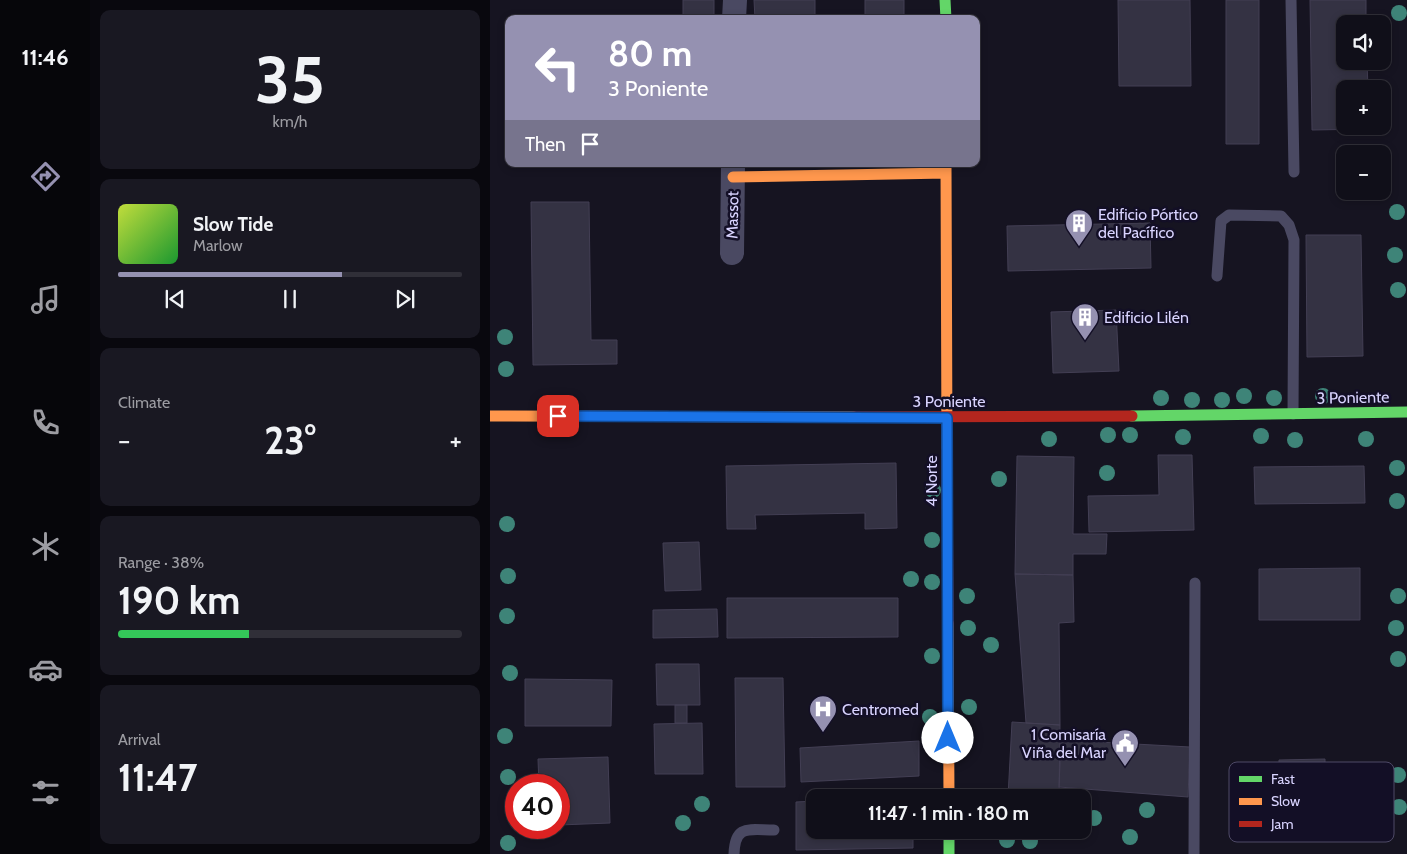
<!DOCTYPE html>
<html lang="en">
<head>
<meta charset="utf-8">
<style>
  body { margin:0; font-family:Cabin,sans-serif; background:#191822; color:#f1f3f6; height:100vh; display:flex; flex-direction:column; font-size:19px; white-space:nowrap }
  * { box-sizing:border-box; margin:0 }
  p { font-size:16px; color:#9c9ca2 }
  .icon { flex:none; width:28px; height:28px; fill:none; stroke:currentColor; stroke-width:2; stroke-linecap:round; stroke-linejoin:round }
  .map { position:relative; flex:1; overflow:hidden }
  .sheet { display:flex; flex-direction:column; gap:10px; padding:10px; background:#09080e; width:400px }
  .sheet>* { flex:none }
  .banner { position:absolute; left:15px; top:15px; width:475px; height:152px; border-radius:10px; box-shadow:0 2px 8px #0003,0 0 0 1px #302f38; background:#9591b1; color:#fff; overflow:hidden }
  .fabs { position:absolute; left:846px; top:15px; display:grid; gap:10px }
  .fabs a { display:grid; place-items:center; width:55px; height:55px; border-radius:10px; background:#100f19; box-shadow:0 2px 8px #0003,0 0 0 1px #302f38; font-size:25px }
  .speed { position:absolute; left:15px; top:774px; display:flex; gap:10px; font-size:25px; font-weight:700; text-align:center }
  .speed>* { display:grid; place-content:center; width:65px; height:65px; border-radius:50%; background:#100f19; box-shadow:0 2px 8px #0003,0 0 0 1px #302f38; line-height:1 }
  .speed .limit { border:8px solid #d22; background:#fff; color:#111 }
  .pin { position:absolute; display:grid; place-items:center; width:42px; height:42px; color:#fff; margin:-21px; border-radius:10px; box-shadow:0 2px 8px #0006 }
  .me { position:absolute; width:55px; margin:-28px; rotate:0deg; stroke-linejoin:round; filter:drop-shadow(0 0 4px #0008) }
  .turn { display:flex; align-items:center; gap:18px; height:105px; padding:0 20px; font-size:22px }
  .turn .icon { width:65px; height:65px; stroke-width:2.5 }
  .turn b { display:block; font-size:35px; line-height:42px }
  .then { display:flex; align-items:center; height:48px; padding:0 20px; background:#0003; gap:10px; font-size:19px }
  .big { font-size:38px; font-weight:800; line-height:1.1 }
  .sheet .tile { flex:1; display:flex; flex-direction:column; justify-content:center; gap:8px; min-width:0; padding:0 18px; border-radius:10px; background:#191822 }
  .sheet .dial { align-items:center; gap:0 }
  .dial b { font-size:65px; line-height:1 }
  .song { display:flex; align-items:center; gap:15px }
  .cover { width:60px; height:60px; border-radius:8px; background:linear-gradient(135deg,hsl(70 70% 55%),hsl(130 70% 35%)) }
  .played { height:5px; border-radius:2px; background:linear-gradient(90deg,#9591b1 65%,#302f38 65%) }
  .keys { display:flex; justify-content:space-around; direction:ltr }
  .heat { display:flex; justify-content:space-between; align-items:center; font-size:28px; direction:ltr }
  .charge { height:8px; border-radius:4px; background:linear-gradient(90deg,#34c759 38%,#302f38 0) }
  .trip { position:absolute; left:316px; top:789px; width:285px; height:50px; border-radius:10px; background:#100f19; box-shadow:0 2px 8px #0003,0 0 0 1px #302f38; font-weight:800; line-height:50px; text-align:center }
  main { display:flex; flex:1; min-height:0 }
  .tabs { display:flex; flex-direction:column; width:90px; justify-content:space-around; align-items:center; background:#06060a; color:#9c9ca2 }
  .tabs .icon { width:35px; height:35px }
  .tabs .on { color:#9591b1 }
  .tabs b { font-size:22px; color:#f1f3f6 }
  .map>svg:first-child { display:block }
</style>
</head>
<body>
<main>
<nav class="tabs">
<b>11:46</b>
<svg class="icon on" aria-label="directions" viewBox="0 0 24 24"><path d="M12 3l9 9-9 9-9-9zM9 14v-3h6M13 9l2 2-2 2"/></svg>
<svg class="icon" aria-label="music" viewBox="0 0 24 24"><path d="M9 18V5l10-2v13"/><circle cx="6" cy="18" r="3"/><circle cx="16" cy="16" r="3"/></svg>
<svg class="icon" aria-label="phone" viewBox="0 0 24 24"><path d="M5 4h4l2 5-3 2q2 4 5 5l2-3 5 2v4C11 20 4 13 5 4z"/></svg>
<svg class="icon" aria-label="climate" viewBox="0 0 24 24"><path d="M12 3v18M4 7l16 10M4 17L20 7"/></svg>
<svg class="icon" aria-label="car" viewBox="0 0 24 24"><path d="M5 17H2v-5l4-1 3-4h7l3 4 3 1v5h-3M9 17h6M6 11h13"/><circle cx="7" cy="17" r="2"/><circle cx="17" cy="17" r="2"/></svg>
<svg class="icon" aria-label="filters" viewBox="0 0 24 24"><path d="M4 7h16M4 17h16"/><circle cx="9" cy="7" r="2"/><circle cx="15" cy="17" r="2"/></svg>
</nav>
<section class="sheet">
<div class="tile dial"><b>35</b><p>km/h</p></div>
<div class="tile">
<div class="song"><i class="cover"></i><div><b>Slow Tide</b><p>Marlow</p></div></div>
<div class="played"></div>
<div class="keys"><svg class="icon" aria-label="previous" viewBox="0 0 24 24"><path d="M18 5L8 12l10 7zM5 5v14"/></svg><svg class="icon" aria-label="pause" viewBox="0 0 24 24"><path d="M8 5v14M16 5v14"/></svg><svg class="icon" aria-label="next" viewBox="0 0 24 24"><path d="M6 5l10 7-10 7zM19 5v14"/></svg></div>
</div>
<div class="tile"><p>Climate</p>
<div class="heat"><a>−</a><b class="big">23°</b><a>+</a></div>
</div>
<div class="tile"><p>Range · 38%</p><b class="big">190 km</b><div class="charge"></div></div>
<div class="tile"><p>Arrival</p><b class="big">11:47</b></div>
</section>
<div class="map">
<svg width="917" height="854" viewBox="0 0 917 854">
  <rect width="100%" height="100%" fill="#161421"/>
  <path fill="#343243" stroke="#433f54" d="M 193,0 L 224,0 L 224,19 L 193,19 Z
    M 264,0 L 325,0 L 325,19 L 265,19 Z
    M 375,0 L 414,0 L 414,19 L 375,19 Z
    M 628,0 L 700,0 L 701,86 L 629,86 Z
    M 736,0 L 769,0 L 769,144 L 736,144 Z
    M 820,0 L 876,0 L 876,24 L 855,24 L 855,61 L 877,61 L 878,89 L 855,89 L 855,126 L 878,126 L 878,129 L 822,130 Z
    M 41,202 L 99,202 L 101,340 L 127,340 L 127,364 L 43,365 Z
    M 660,223 L 661,268 L 518,271 L 517,226 Z
    M 816,235 L 871,235 L 873,356 L 817,357 Z
    M 626,310 L 629,371 L 563,373 L 561,312 Z
    M 668,455 L 702,455 L 704,530 L 599,532 L 598,496 L 669,495 Z
    M 527,456 L 584,457 L 583,534 L 617,534 L 616,554 L 583,554 L 583,575 L 525,574 Z
    M 406,463 L 407,528 L 375,529 L 375,513 L 265,515 L 266,529 L 237,529 L 236,466 Z
    M 874,466 L 875,503 L 765,504 L 764,467 Z
    M 209,542 L 211,590 L 175,591 L 173,543 Z
    M 870,568 L 870,620 L 769,620 L 769,569 Z
    M 525,574 L 583,575 L 584,622 L 569,623 L 570,725 L 536,723 Z
    M 237,598 L 408,598 L 408,637 L 237,638 Z
    M 227,609 L 228,637 L 163,638 L 163,610 Z
    M 166,664 L 209,664 L 210,705 L 167,705 Z
    M 245,678 L 293,678 L 295,787 L 246,787 Z
    M 35,679 L 122,680 L 121,726 L 35,726 Z
    M 185,705 L 197,705 L 197,723 L 185,723 Z
    M 522,722 L 570,725 L 569,798 L 518,797 Z
    M 212,723 L 213,774 L 165,774 L 164,724 Z
    M 571,740 L 700,747 L 698,797 L 569,787 Z
    M 429,741 L 429,776 L 311,782 L 310,748 Z
    M 118,757 L 120,823 L 69,825 L 69,785 L 49,785 L 48,759 Z
    M 835,759 L 835,777 L 828,777 L 828,796 L 789,797 L 789,760 Z
    M 325,801 L 325,830 L 423,830 L 423,848 L 306,850 L 306,802 Z"/>
  <g fill="none" stroke-linecap="round" stroke-linejoin="round">
    <path stroke="#4a4962" stroke-width="11" d="M 801,0 L 804,172
      M 727,276 L 731,221 L 739,215 L 791,216 L 799,225 L 804,240 L 803,414
      M 244,854 C 245,824 259,830 284,830
      M 704,854 L 705,583"/>
    <path stroke="#4a4962" stroke-width="24" d="M 244,19 L 245,0
      M 242,253 L 243,164"/>
    <path stroke="#63d668" stroke-width="11" d="M 455,0 L 456,19
      M 642,416 L 917,412
      M 459,830 L 459,854"/>
    <path stroke="#ff974d" stroke-width="11" d="M 456,164 L 457,448
      M 243,177 L 456,173
      M 0,416 L 364,417
      M 458,623 L 459,798"/>
    <path stroke="#b3261e" stroke-width="11" d="M 364,417 L 642,416
      M 457,448 L 458,623"/>
  </g>
  <g fill="#3e8478">
    <circle cx="909" cy="13" r="8"/>
    <circle cx="907" cy="212" r="8"/>
    <circle cx="905" cy="255" r="8"/>
    <circle cx="908" cy="290" r="8"/>
    <circle cx="15" cy="337" r="8"/>
    <circle cx="16" cy="369" r="8"/>
    <circle cx="754" cy="396" r="8"/>
    <circle cx="833" cy="396" r="8"/>
    <circle cx="671" cy="398" r="8"/>
    <circle cx="784" cy="398" r="8"/>
    <circle cx="702" cy="400" r="8"/>
    <circle cx="732" cy="400" r="8"/>
    <circle cx="618" cy="435" r="8"/>
    <circle cx="640" cy="435" r="8"/>
    <circle cx="771" cy="436" r="8"/>
    <circle cx="693" cy="437" r="8"/>
    <circle cx="559" cy="439" r="8"/>
    <circle cx="876" cy="439" r="8"/>
    <circle cx="805" cy="440" r="8"/>
    <circle cx="907" cy="468" r="8"/>
    <circle cx="617" cy="473" r="8"/>
    <circle cx="509" cy="479" r="8"/>
    <circle cx="443" cy="490" r="8"/>
    <circle cx="907" cy="501" r="8"/>
    <circle cx="17" cy="524" r="8"/>
    <circle cx="442" cy="540" r="8"/>
    <circle cx="18" cy="576" r="8"/>
    <circle cx="421" cy="579" r="8"/>
    <circle cx="442" cy="582" r="8"/>
    <circle cx="477" cy="596" r="8"/>
    <circle cx="908" cy="596" r="8"/>
    <circle cx="17" cy="616" r="8"/>
    <circle cx="478" cy="628" r="8"/>
    <circle cx="906" cy="628" r="8"/>
    <circle cx="501" cy="645" r="8"/>
    <circle cx="442" cy="656" r="8"/>
    <circle cx="908" cy="659" r="8"/>
    <circle cx="20" cy="673" r="8"/>
    <circle cx="479" cy="707" r="8"/>
    <circle cx="440" cy="717" r="8"/>
    <circle cx="15" cy="736" r="8"/>
    <circle cx="908" cy="775" r="8"/>
    <circle cx="18" cy="777" r="8"/>
    <circle cx="212" cy="804" r="8"/>
    <circle cx="909" cy="807" r="8"/>
    <circle cx="657" cy="810" r="8"/>
    <circle cx="604" cy="818" r="8"/>
    <circle cx="193" cy="823" r="8"/>
    <circle cx="640" cy="837" r="8"/>
    <circle cx="517" cy="840" r="8"/>
    <circle cx="540" cy="841" r="8"/>
    <circle cx="18" cy="843" r="8"/>
  </g>
  <g fill="none" stroke-linecap="round" stroke-linejoin="round">
    <g stroke="#114b97" stroke-width="12">
      <path id="route" d="M 68,416 L 457,418 L 458,738"/>
    </g>
    <use href="#route" stroke="#1a73e8" stroke-width="9"/>
  </g>
  <defs>
    <g id="building-pin" transform="scale(1.4375)"><path d="M0 17L-7.5 6A9.5 9.5 0 1 1 7.5 6Z" fill="#9591b1" stroke="#130f26"/><path d="M-4-6H4V6H1V3H-1V6H-4ZM-2.5-4.3h1.7v1.8h-1.7ZM.8-4.3h1.7v1.8H.8ZM-2.5-1h1.7V.8h-1.7ZM.8-1h1.7V.8H.8Z" fill="#fff"/></g>
    <g id="hospital-pin" transform="scale(1.4375)"><path d="M0 17L-7.5 6A9.5 9.5 0 1 1 7.5 6Z" fill="#9591b1" stroke="#130f26"/><path d="M-5-5h3v3.5h4V-5h3V5h-3V1.5h-4V5h-3Z" fill="#fff"/></g>
    <g id="civic-pin" transform="scale(1.4375)"><path d="M0 17L-7.5 6A9.5 9.5 0 1 1 7.5 6Z" fill="#9591b1" stroke="#130f26"/><path d="M-.6-6.5H3V-4.5H.6V-3L4-1V1h2V6H-6V1h2V-1L-.6-3ZM-1.2 2.5V6h2.4V2.5Z" fill="#fff"/></g>
  </defs>
  <g fill-rule="evenodd">
    <use href="#building-pin" x="589" y="223"/>
    <use href="#building-pin" x="595" y="317"/>
    <use href="#hospital-pin" x="333" y="709"/>
    <use href="#civic-pin" x="635" y="743"/>
  </g>
  <g text-anchor="middle" stroke-width="5" stroke-linejoin="round" paint-order="stroke">
    <g font-size="16" fill="#d9d4ff" stroke="#130f26" text-anchor="start">
      <text x="608" y="220">Edificio Pórtico<tspan x="608" dy="18">del Pacífico</tspan></text>
      <text x="614" y="323">Edificio Lilén</text>
      <text x="352" y="715">Centromed</text>
      <text x="616" y="740" text-anchor="end">1 Comisaría<tspan x="616" dy="18">Viña del Mar</tspan></text>
    </g>
    <g font-size="16" fill="#d9d4ff" stroke="#130f26">
      <text transform="translate(242 215) rotate(-89)" y="6">Massot</text>
      <text transform="translate(863 397) rotate(-1)" y="6">3 Poniente</text>
      <text x="459" y="407">3 Poniente</text>
      <text transform="translate(441 481) rotate(-90)" y="6">4 Norte</text>
    </g>
  </g>
  <rect x="739" y="762" width="165" height="80" rx="8" fill="#130f26" stroke="#4e4a67" stroke-width="1"/>
  <rect x="749" y="776" width="23" height="6" fill="#63d668"/>
  <rect x="749" y="798" width="23" height="7" fill="#ff974d"/>
  <rect x="749" y="821" width="23" height="6" fill="#b3261e"/>
  <g font-size="14" fill="#d9d4ff">
    <text x="781" y="784">Fast</text>
    <text x="781" y="806">Slow</text>
    <text x="781" y="829">Jam</text>
  </g>
</svg>
<div class="fabs">
<a><svg class="icon" aria-label="sound" viewBox="0 0 24 24"><path d="M4 9h4l5-4v14l-5-4H4zM17 9q2 3 0 6"/></svg></a>
<a>+</a>
<a>−</a>
</div>
<div class="speed"><div class="limit">40</div></div>
<div class="pin" style="left:68px;top:416px;background:#d93025"><svg class="icon" aria-label="arrive" viewBox="0 0 24 24"><path d="M6 21V4h12l-3 4 3 4H6"/></svg></div>
<svg class="me" style="left:458px;top:738px" viewBox="-20 -20 40 40"><circle r="19" fill="#fff"/><path d="M0-13L10 11 0 6-10 11z" fill="#1a73e8"/></svg>
<div class="trip">11:47 · 1 min · 180 m</div>
<div class="banner">
<div class="turn"><svg class="icon" aria-label="left" viewBox="0 0 24 24"><path d="M17 20v-9H6M10 6l-5 5 5 5"/></svg><div><b>80 m</b>3 Poniente</div></div>
<div class="then">Then<svg class="icon" aria-label="arrive" viewBox="0 0 24 24"><path d="M6 21V4h12l-3 4 3 4H6"/></svg></div>
</div>
</div>
</main>
</body>
</html>
